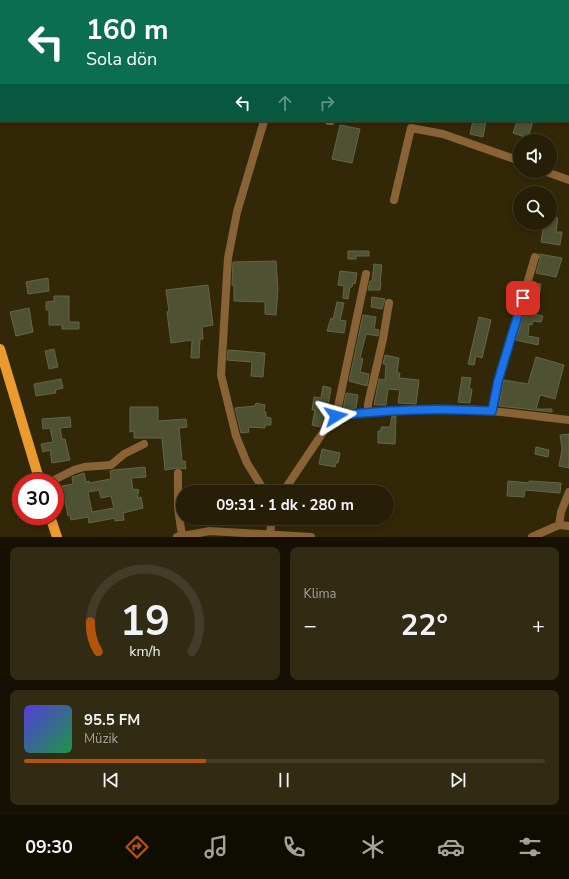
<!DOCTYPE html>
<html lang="tr">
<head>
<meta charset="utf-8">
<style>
  body { margin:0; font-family:"Nunito Sans",sans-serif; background:#322b14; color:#f1f3f6; height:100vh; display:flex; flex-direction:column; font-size:15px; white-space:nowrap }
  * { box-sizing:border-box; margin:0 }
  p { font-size:13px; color:#a4a29b }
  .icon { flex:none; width:22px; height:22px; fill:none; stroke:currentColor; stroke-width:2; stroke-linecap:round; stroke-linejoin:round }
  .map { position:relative; height:537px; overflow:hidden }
  .side { display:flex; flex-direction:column; gap:10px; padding:10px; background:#151003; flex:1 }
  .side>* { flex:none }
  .hud { position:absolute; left:0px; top:0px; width:569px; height:122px; box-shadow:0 2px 6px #0003,0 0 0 1px #423c28; background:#0b6e4f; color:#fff; overflow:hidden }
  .tools { position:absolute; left:513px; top:134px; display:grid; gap:8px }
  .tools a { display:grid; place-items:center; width:44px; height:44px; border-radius:50%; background:#261e06; box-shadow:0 2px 6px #0003,0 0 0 1px #423c28; font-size:20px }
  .speed { position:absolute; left:12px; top:473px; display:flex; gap:8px; font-size:20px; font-weight:700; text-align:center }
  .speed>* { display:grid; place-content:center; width:52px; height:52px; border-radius:50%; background:#261e06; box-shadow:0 2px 6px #0003,0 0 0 1px #423c28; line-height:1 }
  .speed .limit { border:6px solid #d22; background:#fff; color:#111 }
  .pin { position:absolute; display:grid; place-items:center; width:34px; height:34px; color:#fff; margin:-17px; border-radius:8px; box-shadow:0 2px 6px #0006 }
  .me { position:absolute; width:44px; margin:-22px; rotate:82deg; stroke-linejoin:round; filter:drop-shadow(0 0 3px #0008) }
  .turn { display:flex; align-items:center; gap:14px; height:84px; padding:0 20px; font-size:18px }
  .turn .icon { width:52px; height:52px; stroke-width:2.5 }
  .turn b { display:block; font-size:28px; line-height:34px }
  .lanes { display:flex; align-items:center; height:38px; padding:0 20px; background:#0003; justify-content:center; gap:20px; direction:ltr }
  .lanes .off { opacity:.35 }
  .big { font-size:30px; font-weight:700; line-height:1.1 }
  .side .tile { flex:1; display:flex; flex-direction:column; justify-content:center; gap:6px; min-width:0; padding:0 14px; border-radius:8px; background:#322b14 }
  .side .dial { align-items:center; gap:0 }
  .dial svg { height:104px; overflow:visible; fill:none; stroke:#423c28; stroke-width:7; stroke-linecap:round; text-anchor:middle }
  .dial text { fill:#f1f3f6; stroke:none }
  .song { display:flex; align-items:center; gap:12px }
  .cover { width:48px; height:48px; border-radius:6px; background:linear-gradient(135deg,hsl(250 70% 55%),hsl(140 70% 35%)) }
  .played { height:4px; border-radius:2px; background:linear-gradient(90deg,#b45309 35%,#423c28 35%) }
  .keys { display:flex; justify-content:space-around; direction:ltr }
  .heat { display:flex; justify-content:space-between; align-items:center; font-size:22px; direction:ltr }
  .side .tiles { flex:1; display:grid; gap:10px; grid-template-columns:1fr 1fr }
  .tile:last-child { grid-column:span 2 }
  .trip { position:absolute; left:176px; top:485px; width:218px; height:40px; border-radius:20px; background:#261e06; box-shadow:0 2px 6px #0003,0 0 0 1px #423c28; font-weight:700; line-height:40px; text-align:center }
  .menu { display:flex; height:64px; justify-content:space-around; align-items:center; background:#0f0c02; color:#a4a29b }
  .menu .icon { width:28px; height:28px }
  .menu .selected { color:#b45309 }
  .menu b { font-size:18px; color:#f1f3f6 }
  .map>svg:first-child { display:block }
</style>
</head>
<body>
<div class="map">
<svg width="569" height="537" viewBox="0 0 569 537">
  <rect width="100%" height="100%" fill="#322808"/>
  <path fill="#4e5233" stroke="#636747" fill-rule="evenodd" d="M 473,121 L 486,121 L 483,137 L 470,134 Z
    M 517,121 L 533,121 L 528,138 L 513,133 Z
    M 340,125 L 360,129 L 352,163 L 332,159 Z
    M 550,217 L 558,218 L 556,232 L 562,232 L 560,245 L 541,242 L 544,223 L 550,223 Z
    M 348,251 L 369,251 L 369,256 L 356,256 L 356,259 L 348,259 Z
    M 539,254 L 562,258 L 556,277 L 536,273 L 540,259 Z
    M 276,261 L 278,290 L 276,315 L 265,314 L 265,302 L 234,301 L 234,285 L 232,285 L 233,262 Z
    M 374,264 L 382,265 L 380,282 L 381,283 L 380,290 L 368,290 L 370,281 L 372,281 Z
    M 340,271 L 357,273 L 355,284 L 353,283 L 352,287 L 350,287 L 348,299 L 343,298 L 344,286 L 338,285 Z
    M 48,278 L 49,291 L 28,294 L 26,282 Z
    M 533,283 L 541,284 L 539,298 L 529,296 Z
    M 208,285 L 213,325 L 202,327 L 203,339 L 200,339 L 199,358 L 191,358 L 192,340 L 171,343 L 167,312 L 169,311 L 166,290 Z
    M 54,296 L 69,296 L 69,322 L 79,322 L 79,329 L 62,329 L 62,325 L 49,325 L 49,310 L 46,310 L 46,302 L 54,301 Z
    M 372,297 L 385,299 L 382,309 L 371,307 Z
    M 337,302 L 344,303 L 340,320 L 346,321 L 344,333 L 327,331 L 331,318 L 333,319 Z
    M 29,308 L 33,332 L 16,336 L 10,312 Z
    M 524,312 L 543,316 L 541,322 L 533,321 L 532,325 L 529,324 L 528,336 L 539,338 L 538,345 L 516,340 Z
    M 363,315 L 376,317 L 374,329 L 379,330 L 378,336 L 366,334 L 360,358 L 363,359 L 360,372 L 369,374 L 367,386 L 349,381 Z
    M 479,317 L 491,320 L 482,358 L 476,356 L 474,365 L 468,364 Z
    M 54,349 L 58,367 L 49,369 L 45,351 Z
    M 228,350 L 265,353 L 263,377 L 251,376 L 252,362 L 227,360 Z
    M 385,355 L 399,358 L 397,373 L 400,373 L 399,378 L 419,380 L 416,404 L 398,403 L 400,390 L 388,389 L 386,405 L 374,405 L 379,379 L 385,380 L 386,364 L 383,364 Z
    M 536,357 L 564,365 L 555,399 L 540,395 L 536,409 L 552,409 L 552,412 L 499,406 L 504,380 L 528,384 Z
    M 462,377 L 471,378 L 469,389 L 472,389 L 470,403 L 458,402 Z
    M 61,379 L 63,388 L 55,390 L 56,393 L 36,396 L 34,384 Z
    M 323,386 L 331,388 L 327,412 L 325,412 L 320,427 L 312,425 L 315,410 L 312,410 L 314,397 L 321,398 Z
    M 346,393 L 358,395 L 356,408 L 343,410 Z
    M 256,403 L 265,405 L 264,412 L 266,412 L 266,417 L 271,418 L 271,425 L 265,425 L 265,428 L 248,427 L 249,432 L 241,433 L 235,408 L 255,406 Z
    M 130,407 L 158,407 L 158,421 L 186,419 L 187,427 L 179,428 L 182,461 L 185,461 L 186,469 L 178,468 L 165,470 L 162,438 L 134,438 L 134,431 L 130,432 Z
    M 392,416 L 396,416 L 395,444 L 378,443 L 378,431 L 381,431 L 381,427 L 390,427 Z
    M 70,417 L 71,427 L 60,428 L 62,439 L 65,439 L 70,460 L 52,463 L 50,450 L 43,452 L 41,444 L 53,442 L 50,428 L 43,429 L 42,419 Z
    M 569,434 L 569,468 L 559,466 L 562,449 L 560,435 Z
    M 536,447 L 549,450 L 548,457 L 535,454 Z
    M 322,449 L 340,453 L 338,463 L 336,463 L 335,467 L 319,464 Z
    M 145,467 L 146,477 L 131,478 L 133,489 L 139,490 L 137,498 L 141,497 L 143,508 L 123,513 L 124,520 L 115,521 L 115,518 L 89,523 L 88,517 L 71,520 L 70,515 L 68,516 L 62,486 L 73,484 L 72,477 L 84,473 L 86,482 L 89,481 L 89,483 L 111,479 L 110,471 L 114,470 ZM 99,490 L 101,498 L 111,496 L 114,508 L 92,512 L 88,492 Z
    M 508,481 L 529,483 L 529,481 L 561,483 L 560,493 L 525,490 L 524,497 L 507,496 Z"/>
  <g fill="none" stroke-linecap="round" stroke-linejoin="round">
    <path stroke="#896336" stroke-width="8" d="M 269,1 L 269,0
      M 264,121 L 237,212 L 228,258 L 221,375 L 236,436 L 247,463 L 265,492
      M 329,121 L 331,121
      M 544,171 L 569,180
      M 394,200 L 411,128 L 443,134 L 520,161
      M 492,411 L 498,381 L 535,257
      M 368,412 L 368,404 L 383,339 L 389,303
      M 336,416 C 375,411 414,408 453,409 C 492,409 530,416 569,420
      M 178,473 L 178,508 L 182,536
      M 50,482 L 74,470 L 84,467 L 111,465 L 124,454 L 144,444
      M 283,492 L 328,425 L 336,416 L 366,274
      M 559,525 L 561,512 L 569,492
      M 270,534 L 272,518
      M 177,537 L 210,531 L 311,537
      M 532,537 L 559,525 L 569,526"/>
    <path stroke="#e99b2e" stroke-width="10" d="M 0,349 L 40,482
      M 50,516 L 57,537"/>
  </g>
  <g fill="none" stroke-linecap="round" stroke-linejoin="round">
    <g stroke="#114b97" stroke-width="10">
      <path id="route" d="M 336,416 C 388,409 440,408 492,411 L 498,381 L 523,298"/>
    </g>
    <use href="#route" stroke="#1a73e8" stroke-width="7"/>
  </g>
</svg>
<div class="tools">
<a><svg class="icon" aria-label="sound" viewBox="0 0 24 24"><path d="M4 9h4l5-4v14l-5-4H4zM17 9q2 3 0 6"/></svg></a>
<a><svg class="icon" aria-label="search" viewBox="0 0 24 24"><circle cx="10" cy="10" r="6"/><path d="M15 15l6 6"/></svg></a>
</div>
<div class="speed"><div class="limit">30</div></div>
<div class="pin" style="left:523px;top:298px;background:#d93025"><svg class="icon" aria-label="arrive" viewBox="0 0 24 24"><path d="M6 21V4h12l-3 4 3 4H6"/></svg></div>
<svg class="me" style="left:336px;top:416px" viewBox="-20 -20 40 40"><path d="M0-17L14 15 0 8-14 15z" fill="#1a73e8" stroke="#fff" stroke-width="4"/></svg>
<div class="trip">09:31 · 1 dk · 280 m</div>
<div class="hud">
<div class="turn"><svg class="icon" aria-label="left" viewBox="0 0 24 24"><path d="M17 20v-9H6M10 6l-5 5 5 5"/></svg><div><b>160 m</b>Sola dön</div></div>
<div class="lanes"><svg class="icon" aria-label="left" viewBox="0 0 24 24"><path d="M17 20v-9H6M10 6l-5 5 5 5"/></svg><svg class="icon off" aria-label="ahead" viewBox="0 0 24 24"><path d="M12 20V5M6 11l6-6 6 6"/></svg><svg class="icon off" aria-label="right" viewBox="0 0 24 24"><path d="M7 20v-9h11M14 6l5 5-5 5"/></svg></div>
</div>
</div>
<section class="side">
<div class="tiles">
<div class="tile dial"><svg viewBox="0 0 100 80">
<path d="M14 69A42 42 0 1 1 86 69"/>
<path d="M14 69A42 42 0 0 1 8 46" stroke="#b45309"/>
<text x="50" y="56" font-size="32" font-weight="700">19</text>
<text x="50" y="72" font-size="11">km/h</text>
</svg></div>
<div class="tile"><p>Klima</p>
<div class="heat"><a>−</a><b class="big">22°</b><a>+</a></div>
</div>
<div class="tile">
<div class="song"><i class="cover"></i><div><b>95.5 FM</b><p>Müzik</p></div></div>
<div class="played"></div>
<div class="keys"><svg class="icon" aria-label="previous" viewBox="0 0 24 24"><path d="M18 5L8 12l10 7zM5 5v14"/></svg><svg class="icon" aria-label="pause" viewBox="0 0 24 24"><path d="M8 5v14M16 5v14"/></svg><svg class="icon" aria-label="next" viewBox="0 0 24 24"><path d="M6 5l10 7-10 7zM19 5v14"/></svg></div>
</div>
</div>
</section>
<nav class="menu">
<b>09:30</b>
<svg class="icon selected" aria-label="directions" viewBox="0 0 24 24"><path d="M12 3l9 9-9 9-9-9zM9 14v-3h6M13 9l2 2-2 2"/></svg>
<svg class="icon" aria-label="music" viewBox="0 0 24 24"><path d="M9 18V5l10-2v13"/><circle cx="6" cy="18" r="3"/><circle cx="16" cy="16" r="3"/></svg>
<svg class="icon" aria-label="phone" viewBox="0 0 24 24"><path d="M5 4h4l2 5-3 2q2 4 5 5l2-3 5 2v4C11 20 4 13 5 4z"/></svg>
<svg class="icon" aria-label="climate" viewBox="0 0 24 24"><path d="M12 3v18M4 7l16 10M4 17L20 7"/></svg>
<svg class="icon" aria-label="car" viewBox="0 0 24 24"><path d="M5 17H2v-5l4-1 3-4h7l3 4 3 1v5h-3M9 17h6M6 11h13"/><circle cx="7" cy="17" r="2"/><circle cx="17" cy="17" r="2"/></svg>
<svg class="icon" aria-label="filters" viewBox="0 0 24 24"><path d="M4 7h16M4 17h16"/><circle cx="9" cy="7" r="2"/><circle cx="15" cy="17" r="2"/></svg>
</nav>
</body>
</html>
